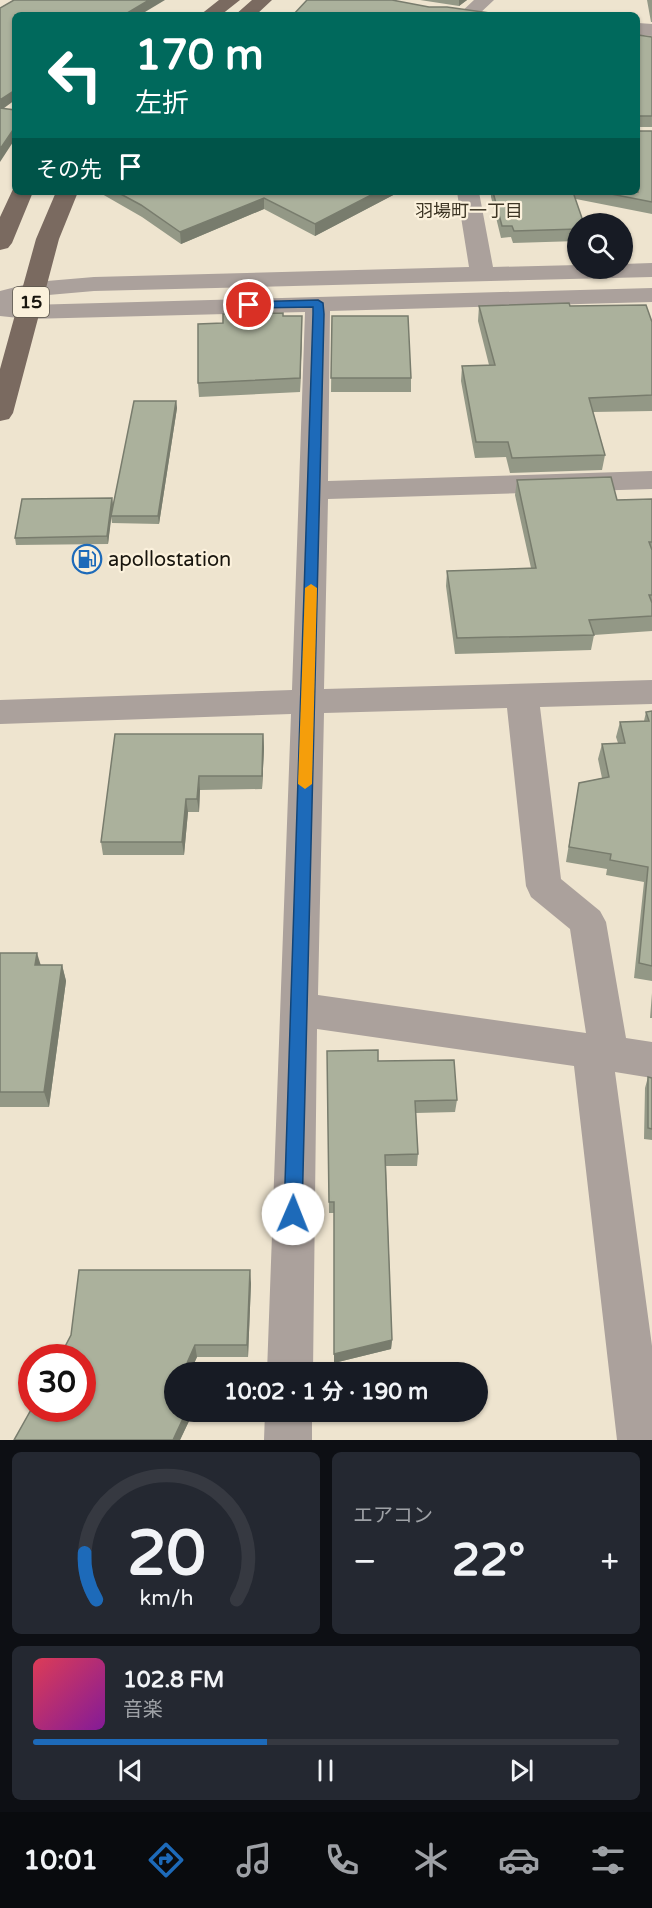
<!DOCTYPE html>
<html lang="ja">
<head>
<meta charset="utf-8">
<style>
  body { margin:0; font-family:"Varela Round","Noto Sans JP",sans-serif; background:#242831; color:#f1f3f6; height:100vh; display:flex; flex-direction:column; font-size:22px; white-space:nowrap }
  * { box-sizing:border-box; margin:0 }
  p { font-size:20px; color:#9ea1a6 }
  .icon { flex:none; width:33px; height:33px; fill:none; stroke:currentColor; stroke-width:2; stroke-linecap:round; stroke-linejoin:round }
  .map { position:relative; height:1440px; overflow:hidden }
  .side { display:flex; flex-direction:column; gap:12px; padding:12px; background:#0d0f14; flex:1 }
  .side>* { flex:none }
  .guide { position:absolute; left:12px; top:12px; width:628px; height:183px; border-radius:9px; box-shadow:0 2px 4px #0004; background:#00695c; color:#fff; overflow:hidden }
  .tools { position:absolute; left:567px; top:213px; display:grid; gap:12px }
  .tools a { display:grid; place-items:center; width:66px; height:66px; border-radius:50%; background:#171b24; box-shadow:0 2px 4px #0004; font-size:30px }
  .speed { position:absolute; left:18px; top:1344px; display:flex; gap:12px; font-size:30px; font-weight:700; text-align:center }
  .speed>* { display:grid; place-content:center; width:78px; height:78px; border-radius:50%; background:#171b24; box-shadow:0 2px 4px #0004; line-height:1 }
  .speed .limit { border:9px solid #d22; background:#fff; color:#111 }
  .pin { position:absolute; display:grid; place-items:center; width:51px; height:51px; color:#fff; margin:-26px; border:3px solid #fff; border-radius:50%; box-shadow:0 2px 6px #0007 }
  .me { position:absolute; width:66px; margin:-33px; rotate:1deg; stroke-linejoin:round; filter:drop-shadow(0 0 4px #0008) }
  .turn { display:flex; align-items:center; gap:21px; height:126px; padding:0 24px; font-size:27px }
  .turn .icon { width:78px; height:78px; stroke-width:2.5 }
  .turn b { display:block; font-size:42px; line-height:51px }
  .then { display:flex; align-items:center; height:57px; padding:0 24px; background:#0003; gap:12px; font-size:22px }
  .big { font-size:45px; font-weight:700; line-height:1.1 }
  .side .tile { flex:1; display:flex; flex-direction:column; justify-content:center; gap:9px; min-width:0; padding:0 21px; border-radius:9px; background:#242831 }
  .side .dial { align-items:center; gap:0 }
  .dial svg { height:156px; overflow:visible; fill:none; stroke:#363941; stroke-width:7; stroke-linecap:round; text-anchor:middle }
  .dial text { fill:#f1f3f6; stroke:none }
  .song { display:flex; align-items:center; gap:18px }
  .cover { width:72px; height:72px; border-radius:9px; background:linear-gradient(135deg,hsl(350 70% 55%),hsl(290 70% 35%)) }
  .played { height:6px; border-radius:3px; background:linear-gradient(90deg,#1d6ab9 40%,#363941 40%) }
  .keys { display:flex; justify-content:space-around; direction:ltr }
  .heat { display:flex; justify-content:space-between; align-items:center; font-size:33px; direction:ltr }
  .side .tiles { flex:1; display:grid; gap:12px; grid-template-columns:1fr 1fr }
  .tile:last-child { grid-column:span 2 }
  .trip { position:absolute; left:164px; top:1362px; width:324px; height:60px; border-radius:30px; background:#171b24; box-shadow:0 2px 4px #0004; font-weight:700; line-height:60px; text-align:center }
  .menu { display:flex; height:96px; justify-content:space-around; align-items:center; background:#090b0e; color:#9ea1a6 }
  .menu .icon { width:42px; height:42px }
  .menu .on { color:#1d6ab9 }
  .menu b { font-size:27px; color:#f1f3f6 }
  .map>svg:first-child { display:block }
</style>
</head>
<body>
<div class="map">
<svg width="652" height="1440" viewBox="0 0 652 1440">
  <rect width="100%" height="100%" fill="#eee4cf"/>
  <g fill="none" stroke-linecap="round" stroke-linejoin="round">
    <path fill="#aba19c" fill-rule="evenodd" d="M 474,0 L 494,0 L 478,15 L 458,15 Z
      M 638,23 L 652,24 L 652,36 L 638,35 Z
      M 457,192 L 479,192 L 493,267 L 578,265 L 578,268 L 622,268 L 622,264 L 652,263 L 652,277 L 94,291 L 37,296 L 13,303 L 28,305 L 652,288 L 652,302 L 330,311 L 328,481 L 652,471 L 652,489 L 328,499 L 324,689 L 652,680 L 652,704 L 540,707 L 561,879 L 600,911 L 606,922 L 626,1038 L 652,1042 L 652,1078 L 615,1072 L 652,1346 L 652,1440 L 617,1440 L 574,1066 L 317,1029 L 313,1372 L 267,1372 L 291,714 L 0,724 L 0,700 L 292,690 L 305,312 L 28,319 L 0,316 L 0,291 L 35,282 L 94,277 L 469,267 ZM 507,708 L 526,886 L 531,897 L 570,929 L 586,1033 L 318,995 L 324,713 Z
      M 265,1412 L 312,1412 L 312,1440 L 264,1440 Z"/>
    <path fill="#7a6a60" fill-rule="evenodd" d="M 219,0 L 240,0 L 221,15 L 200,15 Z
      M 252,0 L 272,0 L 256,15 L 235,15 Z
      M 14,187 L 15,192 L 33,192 L 12,243 L 8,248 L 0,250 L 0,217 Z
      M 56,192 L 78,192 L 59,239 L 13,413 L 9,419 L 0,421 L 0,369 L 36,239 Z"/>
  </g>
  <path fill="#939886" d="M 420,0 L 467,0 L 459,6 Z
    M 647,0 L 652,0 L 652,22 L 651,22 Z
    M 638,35 L 652,37 L 652,127 L 638,127 L 638,131 L 652,131 L 652,214 L 576,199 L 578,241 L 513,243 L 511,237 L 501,238 L 491,197 L 491,192 L 638,192 Z
    M 102,192 L 399,192 L 315,236 L 264,209 L 181,244 L 142,217 L 102,194 Z
    M 479,306 L 570,306 L 652,322 L 652,411 L 593,412 L 605,455 L 602,470 L 510,473 L 506,457 L 475,458 L 461,381 L 462,366 L 489,365 L 478,321 Z
    M 283,316 L 302,330 L 300,392 L 199,397 L 198,383 L 223,323 Z
    M 332,316 L 411,378 L 411,392 L 331,392 Z
    M 176,401 L 177,408 L 159,524 L 112,523 L 111,516 L 108,544 L 16,545 L 15,538 L 112,498 L 113,505 L 112,513 Z
    M 517,480 L 617,500 L 652,499 L 652,631 L 594,635 L 591,650 L 455,654 L 446,586 L 447,571 L 531,568 L 515,495 Z
    M 652,711 L 652,981 L 634,978 L 644,882 L 606,875 L 607,869 L 566,862 L 579,783 L 602,778 L 598,759 L 602,744 L 618,743 L 616,737 L 620,722 L 644,721 L 646,712 Z
    M 263,734 L 264,748 L 262,789 L 200,790 L 199,812 L 188,812 L 184,855 L 103,855 L 101,842 Z
    M 0,953 L 41,965 L 62,965 L 66,981 L 49,1107 L 0,1107 Z
    M 652,993 L 652,1018 L 650,1018 Z
    M 327,1051 L 378,1061 L 457,1100 L 455,1112 L 416,1113 L 418,1154 L 417,1166 L 386,1166 L 392,1340 L 391,1349 L 334,1363 L 334,1213 L 329,1213 Z
    M 648,1077 L 652,1078 L 652,1140 L 644,1139 L 645,1088 Z
    M 251,1283 L 248,1357 L 197,1357 L 190,1372 L 174,1372 L 174,1412 L 189,1421 L 180,1440 L 14,1440 Z"/>
  <path fill="#787c6d" d="M 149,0 L 165,0 L 140,15 L 124,15 Z
    M 459,0 L 467,0 L 459,6 Z
    M 15,90 L 15,100 L 0,111 L 0,100 Z
    M 15,127 L 15,139 L 0,162 L 0,149 Z
    M 377,192 L 399,192 L 315,236 L 315,224 Z
    M 264,198 L 264,209 L 181,244 L 180,232 Z
    M 302,316 L 302,330 L 300,392 L 300,378 Z
    M 176,401 L 177,408 L 159,524 L 158,516 Z
    M 112,498 L 113,505 L 108,544 L 107,536 Z
    M 263,734 L 264,748 L 262,789 L 262,776 Z
    M 199,776 L 200,790 L 199,812 L 197,799 Z
    M 186,799 L 188,812 L 184,855 L 182,842 Z
    M 37,953 L 42,969 L 35,965 Z
    M 62,965 L 66,981 L 49,1107 L 44,1092 Z
    M 250,1270 L 251,1283 L 248,1357 L 247,1345 Z
    M 392,1340 L 391,1349 L 334,1363 L 334,1354 Z
    M 195,1345 L 197,1357 L 190,1372 L 183,1372 Z
    M 174,1392 L 174,1409 L 169,1403 Z
    M 186,1412 L 187,1412 L 189,1421 L 180,1440 L 173,1440 Z"/>
  <path fill="#abb19c" stroke="#787c6d" stroke-width="1.5" d="M 14,0 L 149,0 L 124,15 L 15,15 L 15,90 L 0,100 L 0,8 Z
    M 307,0 L 392,0 L 429,7 L 447,7 L 504,15 L 293,15 Z
    M 638,35 L 652,37 L 652,116 L 638,116 L 638,131 L 652,131 L 652,202 L 601,192 L 638,192 Z
    M 0,108 L 15,110 L 15,127 L 0,149 Z
    M 117,192 L 377,192 L 315,224 L 264,198 L 180,232 L 141,205 Z
    M 493,192 L 573,192 L 584,224 L 578,224 L 578,229 L 514,231 L 512,226 L 502,226 Z
    M 569,303 L 570,306 L 646,305 L 652,322 L 652,395 L 589,398 L 605,455 L 512,458 L 508,442 L 476,442 L 462,366 L 495,365 L 479,306 Z
    M 283,313 L 283,316 L 302,316 L 300,378 L 198,383 L 198,324 L 223,323 L 223,314 Z
    M 332,316 L 408,316 L 411,378 L 331,378 Z
    M 134,401 L 176,401 L 158,516 L 111,516 Z
    M 611,477 L 617,500 L 652,499 L 652,542 L 649,542 L 652,550 L 652,595 L 649,595 L 652,603 L 652,616 L 589,620 L 594,635 L 457,638 L 447,571 L 536,568 L 517,480 Z
    M 112,498 L 107,536 L 15,538 L 22,499 Z
    M 652,711 L 652,966 L 639,963 L 648,867 L 610,860 L 611,854 L 569,847 L 579,783 L 609,777 L 602,744 L 625,743 L 620,722 L 649,721 L 646,712 Z
    M 115,734 L 263,734 L 262,776 L 199,776 L 197,799 L 186,799 L 182,842 L 101,842 Z
    M 0,953 L 37,953 L 35,965 L 62,965 L 44,1092 L 0,1092 Z
    M 378,1050 L 378,1061 L 454,1060 L 457,1100 L 415,1101 L 418,1154 L 385,1155 L 392,1340 L 334,1354 L 334,1202 L 329,1202 L 327,1051 Z
    M 648,1077 L 652,1078 L 652,1129 L 648,1128 Z
    M 79,1270 L 250,1270 L 247,1345 L 195,1345 L 183,1372 L 174,1372 L 174,1392 L 169,1403 L 174,1405 L 174,1412 L 186,1412 L 173,1440 L 14,1440 L 32,1408 L 82,1408 L 82,1358 L 59,1358 L 71,1335 Z"/>
  <path fill="#1d6ab9" stroke="#134578" stroke-width="1.5" d="M 318,300 L 323,303 L 324,314 L 302,1214 L 300,1220 L 293,1222 L 287,1220 L 284,1214 L 313,314 L 313,307 L 249,308 L 243,305 L 249,302 Z"/>
  <path fill="#f59e0b" d="M 311,584 L 317,588 L 312,784 L 305,789 L 298,784 L 305,588 Z"/>
  <defs>
    <g id="fuel-ring" transform="scale(1.5)"><circle r="9.5" fill="#fbf1dc" stroke="#1d6ab9" stroke-width="1.5"/><path d="M-5.5-6h7V0h2V4h1.3V-2.5L3-4.5l.8-.8L6-3V5H2.5V1h-1V6h-7ZM-4.2-4.7v3.2H.2V-4.7Z" fill="#1d6ab9"/></g>
  </defs>
  <g fill-rule="evenodd">
    <use href="#fuel-ring" x="87" y="559"/>
  </g>
  <g text-anchor="middle" stroke-width="4.5" stroke-linejoin="round" paint-order="stroke">
    <g font-size="18" fill="#3d3524" stroke="#fbf1dc">
      <text x="469" y="217">羽場町一丁目</text>
    </g>
    <rect fill="#fbf1dc" stroke="#5c574c" stroke-width="1.5" x="13" y="287" width="36" height="30" rx="4.5"/>
    <g font-size="18" font-weight="bold" fill="#18150e">
      <text x="31" y="308">15</text>
    </g>
    <g font-size="20" fill="#18150e" stroke="#fbf1dc" text-anchor="start">
      <text x="108" y="566">apollostation</text>
    </g>
  </g>
</svg>
<div class="tools">
<a><svg class="icon" aria-label="search" viewBox="0 0 24 24"><circle cx="10" cy="10" r="6"/><path d="M15 15l6 6"/></svg></a>
</div>
<div class="speed"><div class="limit">30</div></div>
<div class="pin" style="left:249px;top:305px;background:#d93025"><svg class="icon" aria-label="arrive" viewBox="0 0 24 24"><path d="M6 21V4h12l-3 4 3 4H6"/></svg></div>
<svg class="me" style="left:293px;top:1214px" viewBox="-20 -20 40 40"><circle r="19" fill="#fff"/><path d="M0-13L10 11 0 6-10 11z" fill="#1d6ab9"/></svg>
<div class="trip">10:02 · 1 分 · 190 m</div>
<div class="guide">
<div class="turn"><svg class="icon" aria-label="left" viewBox="0 0 24 24"><path d="M17 20v-9H6M10 6l-5 5 5 5"/></svg><div><b>170 m</b>左折</div></div>
<div class="then">その先<svg class="icon" aria-label="arrive" viewBox="0 0 24 24"><path d="M6 21V4h12l-3 4 3 4H6"/></svg></div>
</div>
</div>
<section class="side">
<div class="tiles">
<div class="tile dial"><svg viewBox="0 0 100 80">
<path d="M14 69A42 42 0 1 1 86 69"/>
<path d="M14 69A42 42 0 0 1 8 45" stroke="#1d6ab9"/>
<text x="50" y="56" font-size="32" font-weight="700">20</text>
<text x="50" y="72" font-size="11">km/h</text>
</svg></div>
<div class="tile"><p>エアコン</p>
<div class="heat"><a>−</a><b class="big">22°</b><a>+</a></div>
</div>
<div class="tile">
<div class="song"><i class="cover"></i><div><b>102.8 FM</b><p>音楽</p></div></div>
<div class="played"></div>
<div class="keys"><svg class="icon" aria-label="previous" viewBox="0 0 24 24"><path d="M18 5L8 12l10 7zM5 5v14"/></svg><svg class="icon" aria-label="pause" viewBox="0 0 24 24"><path d="M8 5v14M16 5v14"/></svg><svg class="icon" aria-label="next" viewBox="0 0 24 24"><path d="M6 5l10 7-10 7zM19 5v14"/></svg></div>
</div>
</div>
</section>
<nav class="menu">
<b>10:01</b>
<svg class="icon on" aria-label="directions" viewBox="0 0 24 24"><path d="M12 3l9 9-9 9-9-9zM9 14v-3h6M13 9l2 2-2 2"/></svg>
<svg class="icon" aria-label="music" viewBox="0 0 24 24"><path d="M9 18V5l10-2v13"/><circle cx="6" cy="18" r="3"/><circle cx="16" cy="16" r="3"/></svg>
<svg class="icon" aria-label="phone" viewBox="0 0 24 24"><path d="M5 4h4l2 5-3 2q2 4 5 5l2-3 5 2v4C11 20 4 13 5 4z"/></svg>
<svg class="icon" aria-label="climate" viewBox="0 0 24 24"><path d="M12 3v18M4 7l16 10M4 17L20 7"/></svg>
<svg class="icon" aria-label="car" viewBox="0 0 24 24"><path d="M5 17H2v-5l4-1 3-4h7l3 4 3 1v5h-3M9 17h6M6 11h13"/><circle cx="7" cy="17" r="2"/><circle cx="17" cy="17" r="2"/></svg>
<svg class="icon" aria-label="filters" viewBox="0 0 24 24"><path d="M4 7h16M4 17h16"/><circle cx="9" cy="7" r="2"/><circle cx="15" cy="17" r="2"/></svg>
</nav>
</body>
</html>
